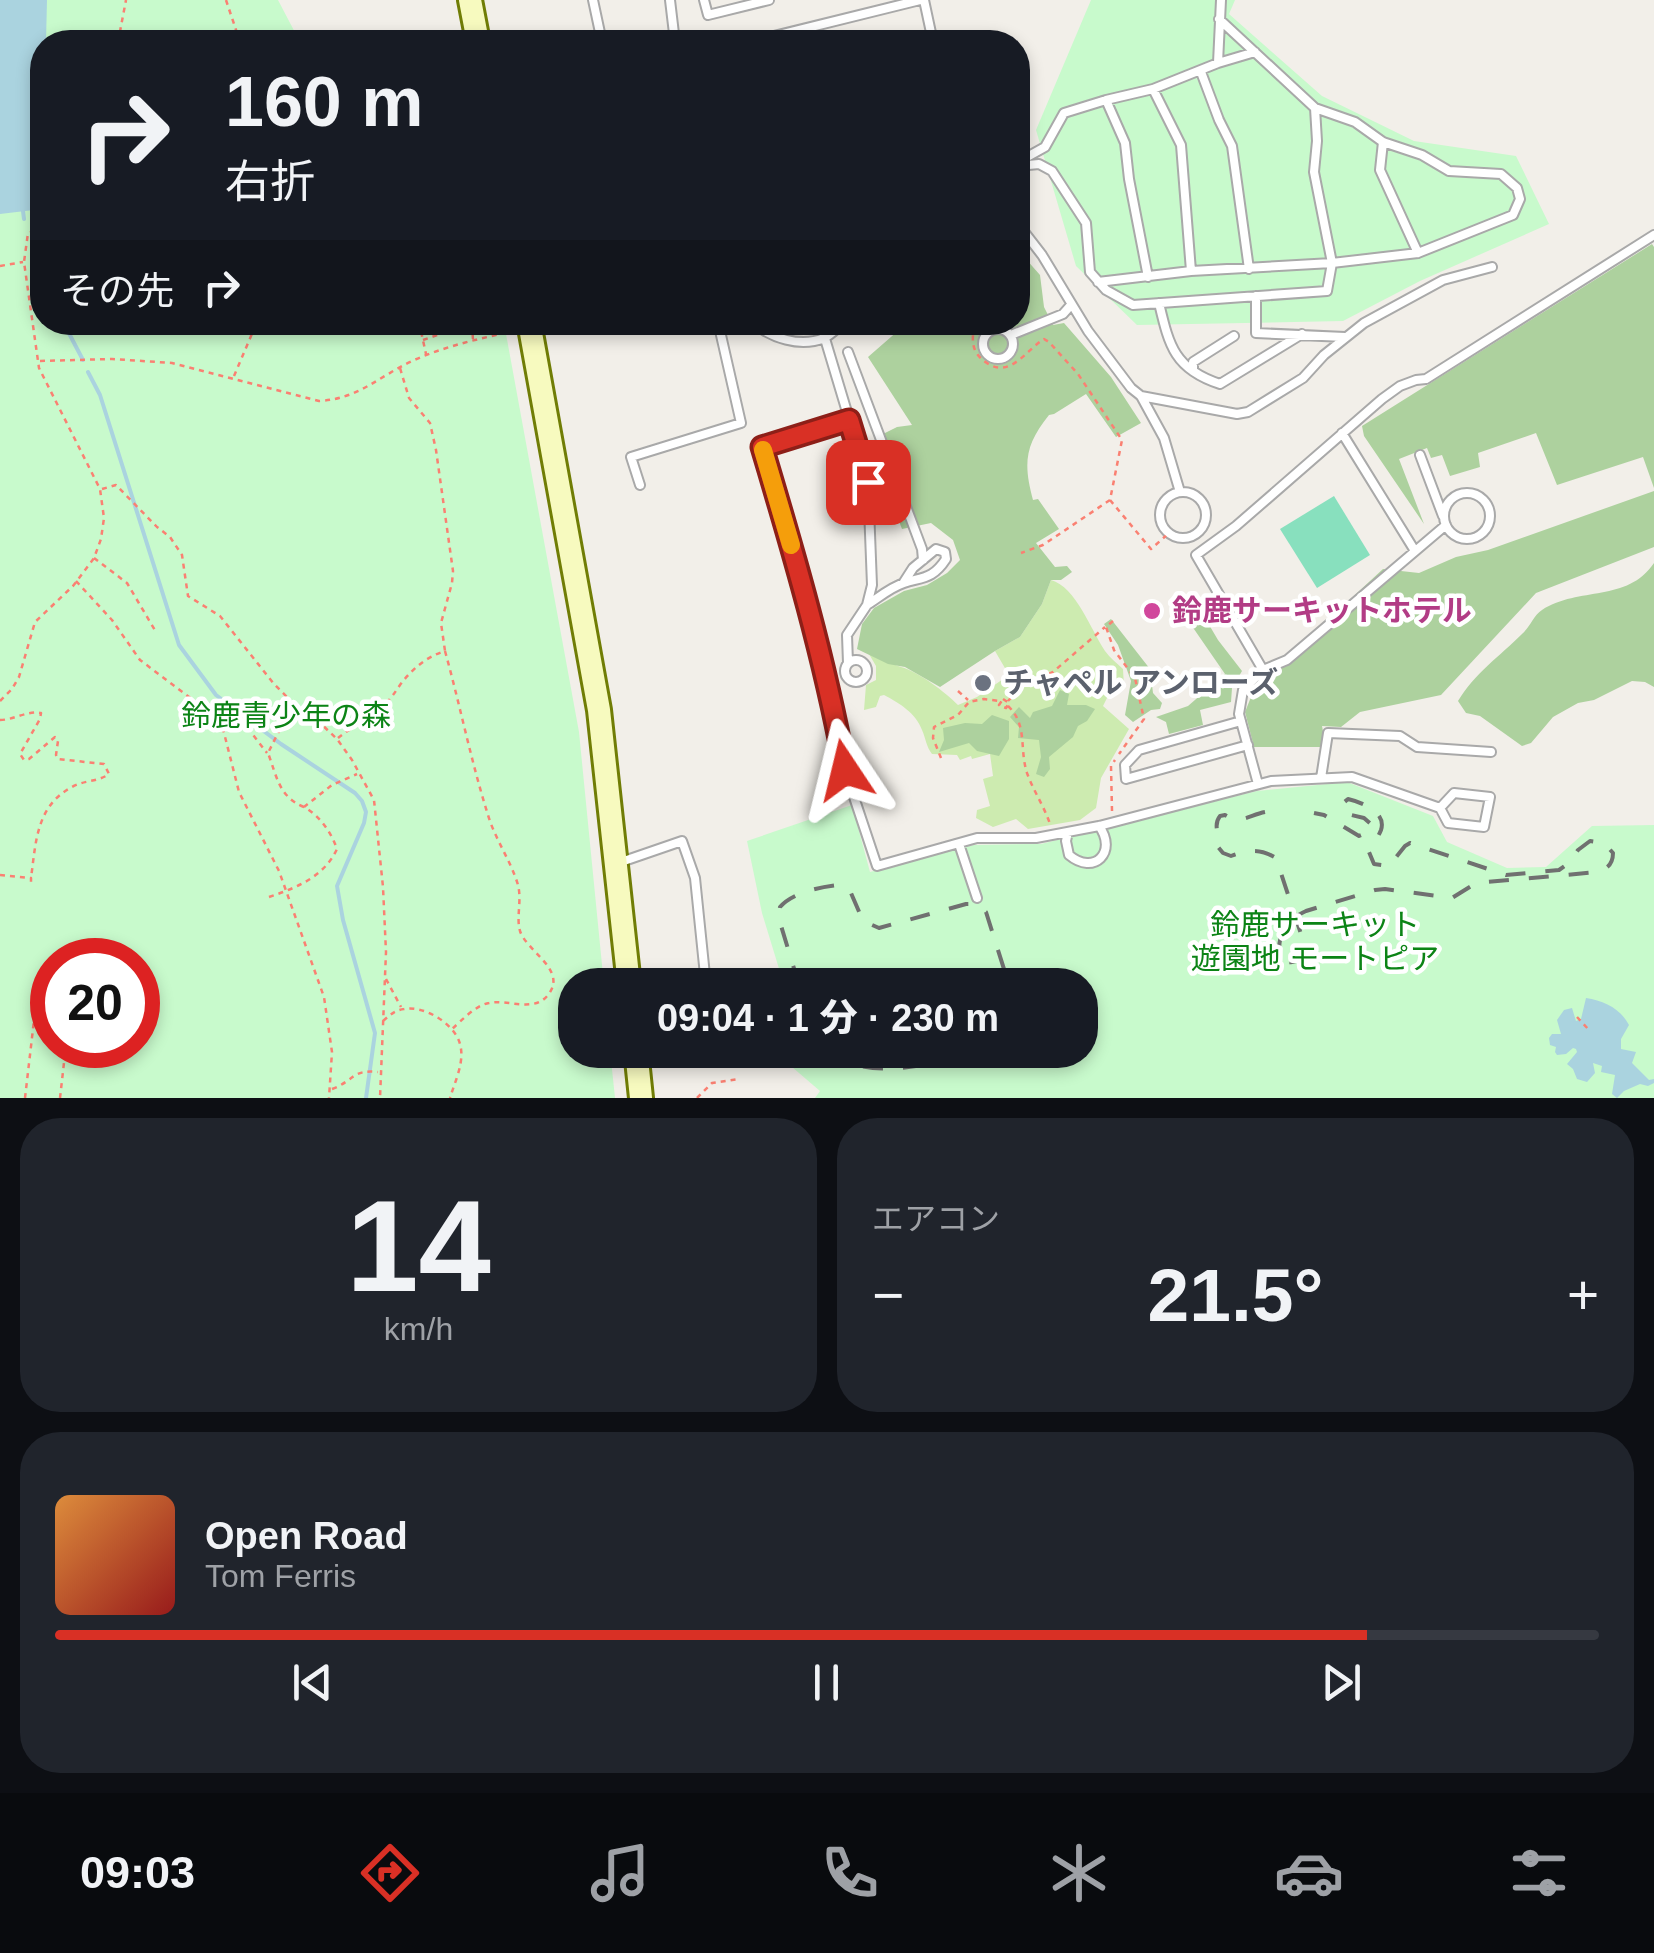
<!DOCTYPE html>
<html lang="ja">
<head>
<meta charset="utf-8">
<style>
  body { margin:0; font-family:Helvetica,"Noto Sans JP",sans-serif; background:#20242c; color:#f1f3f6; height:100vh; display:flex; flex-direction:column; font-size:38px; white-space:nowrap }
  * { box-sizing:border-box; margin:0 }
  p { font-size:32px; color:#9ea1a6 }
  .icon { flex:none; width:55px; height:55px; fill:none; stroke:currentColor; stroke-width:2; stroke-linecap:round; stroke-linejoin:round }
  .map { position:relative; height:1098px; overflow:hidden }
  .sheet { display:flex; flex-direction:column; gap:20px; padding:20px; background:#0d0f14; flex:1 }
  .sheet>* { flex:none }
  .banner { position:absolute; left:30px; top:30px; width:1000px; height:305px; border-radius:40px; box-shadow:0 5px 15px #0003; background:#171b24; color:#f1f3f6; overflow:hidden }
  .speed { position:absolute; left:30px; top:938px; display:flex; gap:20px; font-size:50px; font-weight:700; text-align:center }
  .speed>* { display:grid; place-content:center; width:130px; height:130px; border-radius:50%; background:#171b24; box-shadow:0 5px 15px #0003; line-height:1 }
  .speed .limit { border:15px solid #d22; background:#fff; color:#111 }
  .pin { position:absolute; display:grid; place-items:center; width:85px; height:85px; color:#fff; margin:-42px; border-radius:20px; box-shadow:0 5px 15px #0006 }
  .me { position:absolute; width:110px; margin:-55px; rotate:350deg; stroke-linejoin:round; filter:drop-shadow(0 0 8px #0008) }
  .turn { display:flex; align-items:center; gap:35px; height:210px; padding:0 30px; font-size:45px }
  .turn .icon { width:130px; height:130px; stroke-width:2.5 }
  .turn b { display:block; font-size:70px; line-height:85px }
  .then { display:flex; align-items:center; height:95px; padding:0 30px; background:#0003; gap:20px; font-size:38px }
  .big { font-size:75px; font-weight:800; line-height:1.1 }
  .sheet .tile { flex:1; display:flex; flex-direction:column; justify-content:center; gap:15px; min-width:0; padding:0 35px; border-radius:40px; background:#20242c }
  .sheet .dial { align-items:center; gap:0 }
  .dial b { font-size:130px; line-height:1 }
  .song { display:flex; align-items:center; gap:30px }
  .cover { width:120px; height:120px; border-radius:15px; background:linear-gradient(135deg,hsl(30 70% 55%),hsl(0 70% 35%)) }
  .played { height:10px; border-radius:5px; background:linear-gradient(90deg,#d93025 85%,#363941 85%) }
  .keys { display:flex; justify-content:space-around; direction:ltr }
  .heat { display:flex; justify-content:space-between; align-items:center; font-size:55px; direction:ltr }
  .sheet .tiles { flex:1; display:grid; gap:20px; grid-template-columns:1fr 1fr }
  .tile:last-child { grid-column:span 2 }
  .trip { position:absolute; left:558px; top:968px; width:540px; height:100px; border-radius:40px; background:#171b24; box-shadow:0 5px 15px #0003; font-weight:800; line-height:100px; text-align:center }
  .tab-bar { display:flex; height:160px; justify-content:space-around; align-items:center; background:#090b0e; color:#9ea1a6 }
  .tab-bar .icon { width:70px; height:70px }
  .tab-bar .selected { color:#d93025 }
  .tab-bar b { font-size:45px; color:#f1f3f6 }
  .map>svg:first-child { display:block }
</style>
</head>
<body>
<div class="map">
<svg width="1654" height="1098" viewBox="0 0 1654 1098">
  <rect width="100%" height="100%" fill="#f2efe9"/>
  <path fill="#cdebb0" d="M 1051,580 C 1076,587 1091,630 1105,651 C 1110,658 1117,663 1123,669 L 1124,687 L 1114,684 L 1103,706 L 1129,729 L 1101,778 L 1096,808 L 1080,820 L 1028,829 L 1016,819 L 993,827 L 976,818 L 977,810 L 990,806 L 983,779 L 993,776 L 990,754 L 972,759 L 971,756 L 960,760 L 957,755 L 932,754 C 926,746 926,739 922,730 C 916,713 899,703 884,695 L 880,696 L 876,707 L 864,710 L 866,685 L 876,680 L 876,666 L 869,654 C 880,660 890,663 901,667 C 919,672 945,692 958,705 L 977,697 L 1009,675 L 995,651 L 1020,637 L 1042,604 Z"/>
  <path fill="#add19e" d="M 1652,244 L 1654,247 L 1654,488 L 1643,457 L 1557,485 L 1536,433 L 1478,453 L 1480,467 L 1450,476 L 1442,455 L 1431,458 L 1427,448 L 1399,459 L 1424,524 L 1364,436 L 1362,426 Z
    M 1018,250 L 1040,275 L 1044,307 L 1053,325 L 1064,323 L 1111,377 L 1141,423 L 1116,437 L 1086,394 L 1054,414 L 1049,415 C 1025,445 1023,463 1033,500 L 1038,499 L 1059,529 L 1036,543 L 1055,567 L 1067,566 L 1072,572 L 1061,580 L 1051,580 L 1042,604 L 1020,637 L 995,651 L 940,687 L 905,667 L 888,664 L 857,649 L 862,624 L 874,608 L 904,591 L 927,585 L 947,573 L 960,560 L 953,540 L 931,523 L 902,529 L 883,479 L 888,454 L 883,434 L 897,427 L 912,425 L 868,357 L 907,323 L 1018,322 Z
    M 1654,491 L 1654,547 L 1536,593 L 1441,695 L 1360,712 L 1341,727 L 1322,726 L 1326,747 L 1254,747 L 1245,712 L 1255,687 L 1383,569 L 1419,573 L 1456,557 L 1488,550 Z
    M 1654,563 L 1654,687 L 1645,682 L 1632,681 L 1594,700 L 1578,703 L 1553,717 L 1531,743 L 1522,746 L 1480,716 L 1466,713 L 1458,701 C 1475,673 1500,656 1522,634 C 1530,627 1534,615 1542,610 C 1579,586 1627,603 1654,563 Z
    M 1186,595 L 1195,601 L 1218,640 L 1242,671 L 1232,688 L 1231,702 L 1200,710 L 1203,725 L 1169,734 L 1166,722 L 1156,717 L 1188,706 L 1225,674 L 1176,603 Z
    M 1111,619 L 1150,669 L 1153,693 L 1162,703 L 1160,709 L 1151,710 L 1133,722 L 1125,715 L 1131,681 L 1118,645 L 1104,624 Z
    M 1060,690 L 1069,694 L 1067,705 L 1086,705 L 1095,709 L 1087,721 L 1078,726 L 1073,737 L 1049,757 L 1050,769 L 1044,777 L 1036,774 L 1041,757 L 1039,740 L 1018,738 L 1019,727 L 1010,717 L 1019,707 L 1030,718 L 1033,712 L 1052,706 Z
    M 992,715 L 1009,721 L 1009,739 L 999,756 L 977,751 L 969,743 L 939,752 L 944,740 L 943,728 L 965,723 L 982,724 Z"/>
  <path fill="#c8facc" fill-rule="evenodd" d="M 0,0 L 278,0 L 300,42 L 42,42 L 42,322 L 504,323 L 579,732 L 604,985 L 575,985 L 575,1050 L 610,1050 L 615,1098 L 0,1098 ZM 52,960 L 138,960 L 138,1045 L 52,1045 Z
    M 1091,0 L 1235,0 L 1229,14 L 1322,96 L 1414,141 L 1516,156 L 1549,224 L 1420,281 L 1343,321 L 1137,325 L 1076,266 L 1036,130 Z
    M 1347,782 L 1433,816 L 1447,842 L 1507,868 L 1546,867 L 1592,826 L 1654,825 L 1654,1098 L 815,1098 L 820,1091 L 792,1067 L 804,1050 L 1080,1050 L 1080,985 L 784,985 L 762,913 L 747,841 L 852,805 L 870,872 L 974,845 L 1041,844 L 1257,791 Z"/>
  <path fill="#88e0be" d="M 1334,496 L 1370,555 L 1317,588 L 1280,529 Z"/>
  <path fill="#aad3df" d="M 0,0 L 47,0 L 46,42 L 42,42 L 42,209 L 0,214 Z
    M 1586,998 C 1604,1001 1620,1008 1629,1025 L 1621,1039 L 1621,1049 L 1636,1052 L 1632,1063 L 1649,1080 L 1654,1079 L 1654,1083 L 1648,1086 L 1640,1084 L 1624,1091 L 1617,1098 L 1612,1094 L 1615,1075 L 1601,1072 L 1602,1066 L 1593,1063 L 1595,1073 L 1587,1082 L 1577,1079 L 1573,1069 L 1567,1064 L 1577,1052 L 1576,1049 L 1573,1048 L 1566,1054 L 1557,1055 L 1555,1052 L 1556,1047 L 1550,1045 L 1549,1038 L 1552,1034 L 1561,1034 L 1557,1020 L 1564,1010 L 1572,1008 L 1576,1021 L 1581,1019 Z"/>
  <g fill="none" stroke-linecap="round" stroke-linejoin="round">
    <path stroke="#aad3df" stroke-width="4" d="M 23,211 L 24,219
      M 63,322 L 83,360
      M 88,372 L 100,395 L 179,645 L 216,695 L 281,744 L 355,793 L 362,801 L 366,812 L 364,823 L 337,886 L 343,920 L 375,1033 L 366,1098"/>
    <g stroke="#a9a9a9" stroke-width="12">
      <path id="lane" d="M 593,0 L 602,42
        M 670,0 L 675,42
        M 704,0 L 708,15 L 769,0
        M 924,0 L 933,42
        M 750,42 L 920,0
        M 1218,63 L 1221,0
        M 1201,72 L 1219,120 L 1232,146 L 1249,269
        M 1153,89 L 1181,145 L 1191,271
        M 1106,100 L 1125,143 L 1129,179 L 1148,277
        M 1383,142 L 1380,170 L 1418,253
        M 1018,162 L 1045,147 L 1064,113 L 1106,100 L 1153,89 L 1218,63 L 1255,52
        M 1018,166 L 1039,164 L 1052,171 L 1086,223 L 1090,272 L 1106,290 L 1133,305 L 1327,291 L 1332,263 L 1314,172 L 1317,141 L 1315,108
        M 1018,224 L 1042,255 L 1088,331 L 1131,388 L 1141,396 L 1164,438 L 1180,492
        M 1098,282 L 1191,271 L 1332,263 L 1418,253 L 1513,215 L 1520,199 L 1517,188 L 1501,174 L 1449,171 L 1422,155 L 1383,142 L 1355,122 L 1315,108 L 1219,19
        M 1256,296 L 1256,333 L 1345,337
        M 1159,303 C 1169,345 1174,369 1220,384 L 1302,334
        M 752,322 C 771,338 800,348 824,338 C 831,335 838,327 845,322
        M 820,322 L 868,482 L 872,585 L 867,605 L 847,635 L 848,663
        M983 344a15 15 0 1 1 30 0a15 15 0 1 1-30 0Z
        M 1011,335 L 1063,314 L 1071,305
        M 848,352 L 922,549 L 923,560
        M 1193,371 L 1193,362 L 1234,336
        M 1141,396 L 1237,414 L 1248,412 L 1303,378 L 1324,355 L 1364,323 L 1443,280 L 1492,267
        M 849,419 L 762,447 L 806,595 L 832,699 L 845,770 L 877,866 L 977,838 L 1036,838 L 1099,826 L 1271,781 L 1352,777 L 1440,808 L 1448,823 L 1484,827 L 1490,797 L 1454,793 L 1440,808
        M 1342,433 L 1415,551
        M 1420,455 L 1443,516
        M 640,485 L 631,457 L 741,423 L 718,322
        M1160 515a23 23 0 1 1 46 0a23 23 0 1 1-46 0Z
        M1444 516a23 23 0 1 1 46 0a23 23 0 1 1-46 0Z
        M 867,605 C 878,598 891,587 904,583 C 923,577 933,579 946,559 L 945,552 L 936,549 L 913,568 L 904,582
        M845 671a11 11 0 1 1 22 0a11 11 0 1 1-22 0Z
        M 1263,670 L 1287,660 L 1446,525
        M 1241,721 L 1139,750 L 1125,765 L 1126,779 L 1248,745
        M 1321,778 L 1328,733 L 1400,736 L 1417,747 L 1491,752
        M 1258,784 L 1239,714 L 1243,690 L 1263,670 L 1196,555 L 1236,526 L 1382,399 L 1400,386 L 1416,380 L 1426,379 L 1654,235
        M 1068,832 L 1066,841 L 1069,855 C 1094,876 1118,852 1099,826
        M 959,844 L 977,898
        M 621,862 L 682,841 L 695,878 L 706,985
        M 725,1050 L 732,1050"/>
    </g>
    <g stroke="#707d05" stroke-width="28">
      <path id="secondary" d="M 470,0 L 478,42
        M 529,322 L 599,710 L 629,985
        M 636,1050 L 641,1098"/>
    </g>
    <path stroke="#fa8072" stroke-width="2.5" stroke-dasharray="5 5" stroke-linecap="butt" d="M 226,0 L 240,42
      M 118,42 L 126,0
      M 0,266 L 23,262
      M 419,322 L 426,354
      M 981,322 L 984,328 L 973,335 C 972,348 976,356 987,363 C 1010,379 1026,350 1044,339 L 1049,342 L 1078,374 L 1122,440 L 1110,500 L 1043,545 L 1021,553
      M 472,324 L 473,340
      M 423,340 L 472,323
      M 40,361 L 112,359 L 172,363 L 319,401 C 358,399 378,377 412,361 C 443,347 477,339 510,332
      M 234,376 L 257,322
      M 102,489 L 116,485 L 157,527 L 170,537 L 182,555 L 188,596 L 220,616 L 274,684 L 288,698
      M 1110,500 L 1151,549 L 1169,533
      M 94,558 L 127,583 L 156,632
      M 76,581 L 112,620 L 140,660 L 221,721 L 239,792 L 279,871 L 324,997 L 332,1052 L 329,1098
      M 1113,621 L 1106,627 L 1114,650 L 1135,678 L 1144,719 L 1119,754
      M 445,651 C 460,705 471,761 488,815 C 495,839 511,861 518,885 C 522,901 516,917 520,931 C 527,952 568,970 548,995 C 534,1013 508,999 489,1003 C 476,1005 462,1020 452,1029
      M 958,691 L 968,700
      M 1003,699 L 1009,703 L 1006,708 L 999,705 Z
      M 0,701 L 12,689 L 19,677 L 35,622 L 73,586 L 94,558 L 101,539 L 104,518 L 100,489 L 39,368 L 24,262 L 28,233 L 42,229
      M 1008,701 L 1022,686 L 1053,672 L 1105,627
      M 1008,706 C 1028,725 1019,748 1027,773 C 1033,790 1044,806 1050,824
      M 0,720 C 14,720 28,710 41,713 L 40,719 L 20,754 L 24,760 L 29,759 L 55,737 L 58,741 L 56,755 L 58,759 L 104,764 L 109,774 C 98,782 84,780 72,787 C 36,806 36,842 31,878
      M 222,720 L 231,716 L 247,727 L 267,753
      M 338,738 C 353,726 371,717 385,704 C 391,699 395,692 400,685 C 412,669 426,657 445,651 L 441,623 L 452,583 L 453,571 L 436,450 L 430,423 L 409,398 L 400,368
      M 941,758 L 933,738 L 934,727 L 958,715 L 969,702 L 984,699 L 1000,701
      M 304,807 C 279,797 277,777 268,753 L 279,731 L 290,699 L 318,721 L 337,739 L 352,760 L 374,800 L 383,887 L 386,952 L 380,1098
      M 1112,811 L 1111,766 L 1115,760
      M 0,875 L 31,878 L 31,883
      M 269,897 C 296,888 324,877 337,849 C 331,832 320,816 304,807 L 332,785 L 357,774
      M 386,979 L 401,1007
      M 1577,1017 L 1590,1031
      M 383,1021 C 390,1015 395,1010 404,1009 C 424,1005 455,1024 460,1044 C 465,1062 455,1081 450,1098
      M 332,1089 C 354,1081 352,1069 378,1072
      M 25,1098 L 36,1003 L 52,1004
      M 60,1098 L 66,1045
      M 697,1098 L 712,1083 L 739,1079"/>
    <use href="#lane" stroke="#fff" stroke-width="8"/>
    <use href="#secondary" stroke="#f7fabf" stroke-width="22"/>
    <path stroke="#707070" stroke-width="4" stroke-dasharray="20 20" stroke-linecap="butt" d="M 1265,812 C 1249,815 1241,825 1225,815 L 1220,816 C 1212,826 1221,835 1218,847 L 1223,853 L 1231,856 C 1247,850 1260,848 1276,858 L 1278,864 L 1305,946 C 1303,961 1292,967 1280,958 C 1276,936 1286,920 1306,911 L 1375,890 L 1385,889 L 1452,898 L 1476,883 L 1598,872 C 1608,868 1613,864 1613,853 L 1604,843 L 1590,841 L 1578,850 L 1569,863 L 1559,870 L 1506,875 L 1410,843 L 1405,846 L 1389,866 L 1374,864 L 1369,852 C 1372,844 1378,838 1381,830 C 1387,812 1361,802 1348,799 L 1342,804 L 1347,814 L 1364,818 L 1372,825 L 1371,831 L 1359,836 L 1324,815 L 1314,813
      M 799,985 L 779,919 L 780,907 C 792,893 819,887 838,885 L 851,893 L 863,921 L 879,928 L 966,904 L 975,904 L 986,912 L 1009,985
      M 827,1050 C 862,1077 904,1069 945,1061 L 954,1050"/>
  </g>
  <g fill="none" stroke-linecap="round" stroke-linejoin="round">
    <g stroke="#8d1f18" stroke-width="25">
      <path id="route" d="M 845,770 C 825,660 794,554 762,447 L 849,420 L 868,482"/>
    </g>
    <use href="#route" stroke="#d93025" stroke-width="18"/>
    <path stroke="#f59e0b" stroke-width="18" d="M 763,450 L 791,545"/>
  </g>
  <circle fill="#d1479c" stroke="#fff" stroke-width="4" cx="1152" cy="611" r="10"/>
  <circle fill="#6b7280" stroke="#fff" stroke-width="4" cx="983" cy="683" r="10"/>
  <g text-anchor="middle" stroke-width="9" stroke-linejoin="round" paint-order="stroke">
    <g font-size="30" font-weight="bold" fill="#b23c85" stroke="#fff" text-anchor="start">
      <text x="1172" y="621">鈴鹿サーキットホテル</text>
    </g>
    <g font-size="30" font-weight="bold" fill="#5b616d" stroke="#fff" text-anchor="start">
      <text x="1003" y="693">チャペル アンローズ</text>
    </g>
    <g font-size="30" fill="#0c8416" stroke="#fff">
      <text x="286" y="726">鈴鹿青少年の森</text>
      <text x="1315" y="935">鈴鹿サーキット<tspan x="1315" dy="34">遊園地 モートピア</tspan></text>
    </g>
  </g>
</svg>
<div class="speed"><div class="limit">20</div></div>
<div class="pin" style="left:868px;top:482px;background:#d93025"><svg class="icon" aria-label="arrive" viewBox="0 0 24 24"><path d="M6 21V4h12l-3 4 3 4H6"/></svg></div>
<svg class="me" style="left:845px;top:770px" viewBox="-20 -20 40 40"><path d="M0-17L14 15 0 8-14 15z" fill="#d93025" stroke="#fff" stroke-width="4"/></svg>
<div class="trip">09:04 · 1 分 · 230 m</div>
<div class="banner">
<div class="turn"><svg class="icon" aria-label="right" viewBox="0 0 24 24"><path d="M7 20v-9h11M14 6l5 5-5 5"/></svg><div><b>160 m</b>右折</div></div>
<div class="then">その先<svg class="icon" aria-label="right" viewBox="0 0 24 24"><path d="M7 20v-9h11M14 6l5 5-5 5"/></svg></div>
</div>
</div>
<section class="sheet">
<div class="tiles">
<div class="tile dial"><b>14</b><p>km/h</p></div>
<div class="tile"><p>エアコン</p>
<div class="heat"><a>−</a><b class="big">21.5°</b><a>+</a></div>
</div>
<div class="tile">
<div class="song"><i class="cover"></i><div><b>Open Road</b><p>Tom Ferris</p></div></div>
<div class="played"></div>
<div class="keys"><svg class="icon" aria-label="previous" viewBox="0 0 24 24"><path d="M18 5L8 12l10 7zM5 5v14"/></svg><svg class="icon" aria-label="pause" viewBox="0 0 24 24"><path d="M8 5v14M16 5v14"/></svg><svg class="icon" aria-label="next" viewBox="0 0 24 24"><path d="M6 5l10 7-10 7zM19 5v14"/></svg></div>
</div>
</div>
</section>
<nav class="tab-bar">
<b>09:03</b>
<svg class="icon selected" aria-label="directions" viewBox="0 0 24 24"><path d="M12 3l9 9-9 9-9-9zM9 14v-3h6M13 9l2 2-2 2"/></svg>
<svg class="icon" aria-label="music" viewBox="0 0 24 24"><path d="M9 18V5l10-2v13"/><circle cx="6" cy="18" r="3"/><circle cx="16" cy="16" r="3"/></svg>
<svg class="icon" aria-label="phone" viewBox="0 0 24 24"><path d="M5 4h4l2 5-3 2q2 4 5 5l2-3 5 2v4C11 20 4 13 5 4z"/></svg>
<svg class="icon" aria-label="climate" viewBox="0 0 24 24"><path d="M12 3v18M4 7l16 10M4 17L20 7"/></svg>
<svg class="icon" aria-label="car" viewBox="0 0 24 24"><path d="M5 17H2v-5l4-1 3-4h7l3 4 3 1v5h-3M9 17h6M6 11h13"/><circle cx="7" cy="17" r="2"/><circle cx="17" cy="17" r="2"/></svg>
<svg class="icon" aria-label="filters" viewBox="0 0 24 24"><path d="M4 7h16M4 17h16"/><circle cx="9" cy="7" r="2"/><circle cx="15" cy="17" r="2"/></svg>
</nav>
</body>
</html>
